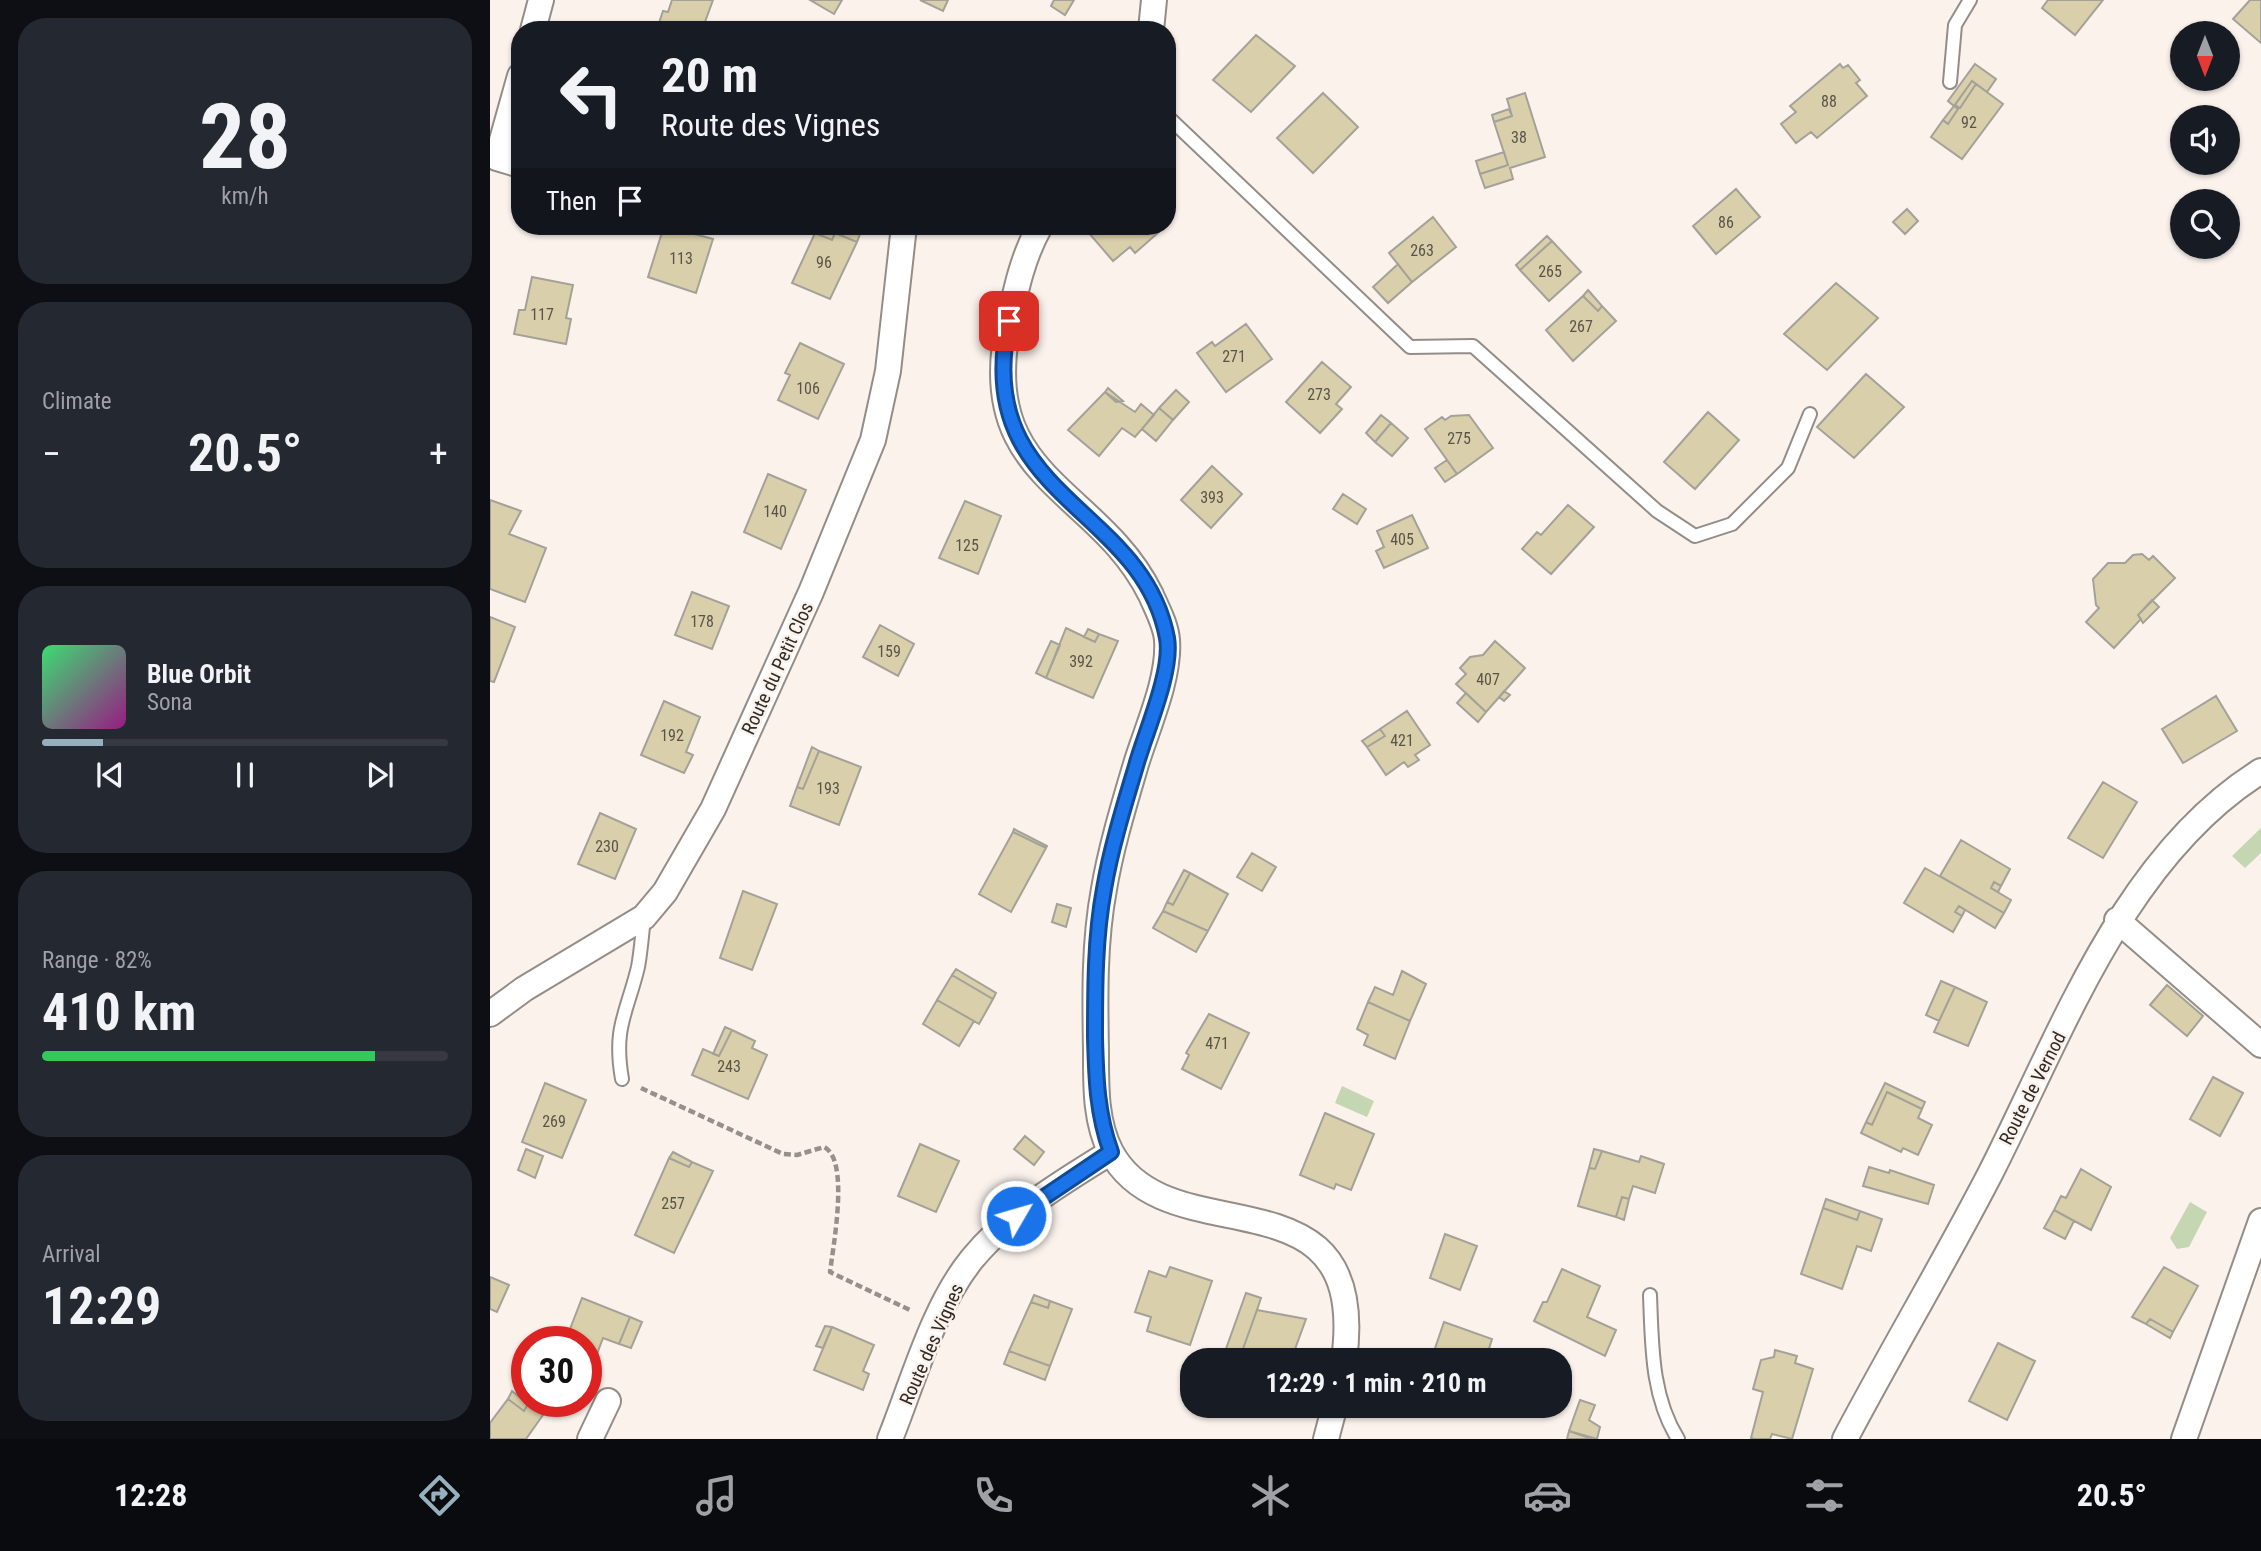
<!DOCTYPE html>
<html lang="en">
<head>
<meta charset="utf-8">
<style>
  body { margin:0; font-family:"Roboto Condensed",sans-serif; background:#242831; color:#f1f3f6; height:100vh; display:flex; flex-direction:column; font-size:26px; white-space:nowrap }
  * { box-sizing:border-box; margin:0 }
  p { font-size:23px; color:#9ea1a6 }
  .icon { flex:none; width:38px; height:38px; fill:none; stroke:currentColor; stroke-width:2; stroke-linecap:round; stroke-linejoin:round }
  .map { position:relative; flex:1; overflow:hidden }
  .details { display:flex; flex-direction:column; gap:18px; padding:18px; background:#0d0f14; width:490px }
  .details>* { flex:none }
  .top-card { position:absolute; left:21px; top:21px; width:665px; height:214px; border-radius:28px; box-shadow:0 2px 5px #0004; background:#171b24; color:#f1f3f6; overflow:hidden }
  .needle { width:46px; rotate:180deg }
  .controls { position:absolute; left:1680px; top:21px; display:grid; gap:14px }
  .controls a { display:grid; place-items:center; width:70px; height:70px; border-radius:50%; background:#171b24; box-shadow:0 2px 5px #0004; font-size:35px }
  .speed { position:absolute; left:21px; top:1326px; display:flex; gap:14px; font-size:35px; font-weight:700; text-align:center }
  .speed>* { display:grid; place-content:center; width:91px; height:91px; border-radius:50%; background:#171b24; box-shadow:0 2px 5px #0004; line-height:1 }
  .speed .limit { border:10px solid #d22; background:#fff; color:#111 }
  .pin { position:absolute; display:grid; place-items:center; width:60px; height:60px; color:#fff; margin:-30px; border-radius:14px; box-shadow:0 4px 10px #0006 }
  .me { position:absolute; width:77px; margin:-38px; rotate:52deg; stroke-linejoin:round; filter:drop-shadow(0 0 5px #0008) }
  .turn { display:flex; align-items:center; gap:24px; height:147px; padding:0 35px; font-size:32px }
  .turn .icon { width:91px; height:91px; stroke-width:2.5 }
  .turn b { display:block; font-size:49px; line-height:60px }
  .then { display:flex; align-items:center; height:66px; padding:0 35px; background:#0003; gap:14px; font-size:26px }
  .big { font-size:52px; font-weight:700; line-height:1.1 }
  .details .widget { flex:1; display:flex; flex-direction:column; justify-content:center; gap:10px; min-width:0; padding:0 24px; border-radius:28px; background:#242831 }
  .details .dial { align-items:center; gap:0 }
  .dial b { font-size:91px; line-height:1 }
  .song { display:flex; align-items:center; gap:21px }
  .cover { width:84px; height:84px; border-radius:10px; background:linear-gradient(135deg,hsl(140 70% 55%),hsl(310 70% 35%)) }
  .played { height:7px; border-radius:4px; background:linear-gradient(90deg,#97b0be 15%,#363941 15%) }
  .keys { display:flex; justify-content:space-around; direction:ltr }
  .heat { display:flex; justify-content:space-between; align-items:center; font-size:38px; direction:ltr }
  .charge { height:10px; border-radius:5px; background:linear-gradient(90deg,#34c759 82%,#363941 0) }
  .trip { position:absolute; left:690px; top:1348px; width:392px; height:70px; border-radius:28px; background:#171b24; box-shadow:0 2px 5px #0004; font-weight:700; line-height:70px; text-align:center }
  .dock { display:flex; height:112px; justify-content:space-around; align-items:center; background:#090b0e; color:#9ea1a6 }
  .dock .icon { width:49px; height:49px }
  .dock .active { color:#97b0be }
  .dock b { font-size:32px; color:#f1f3f6 }
  main { display:flex; flex:1; min-height:0 }
  .map>svg:first-child { display:block }
</style>
</head>
<body>
<main>
<section class="details">
<div class="widget dial"><b>28</b><p>km/h</p></div>
<div class="widget"><p>Climate</p>
<div class="heat"><a>−</a><b class="big">20.5°</b><a>+</a></div>
</div>
<div class="widget">
<div class="song"><i class="cover"></i><div><b>Blue Orbit</b><p>Sona</p></div></div>
<div class="played"></div>
<div class="keys"><svg class="icon" aria-label="previous" viewBox="0 0 24 24"><path d="M18 5L8 12l10 7zM5 5v14"/></svg><svg class="icon" aria-label="pause" viewBox="0 0 24 24"><path d="M8 5v14M16 5v14"/></svg><svg class="icon" aria-label="next" viewBox="0 0 24 24"><path d="M6 5l10 7-10 7zM19 5v14"/></svg></div>
</div>
<div class="widget"><p>Range · 82%</p><b class="big">410 km</b><div class="charge"></div></div>
<div class="widget"><p>Arrival</p><b class="big">12:29</b></div>
</section>
<div class="map">
<svg width="1771" height="1439" viewBox="0 0 1771 1439">
  <rect width="100%" height="100%" fill="#fbf2ec"/>
  <path fill="#c5d6b3" d="M 1771,828 L 1771,853 L 1755,868 L 1742,856 Z
    M 852,1086 L 884,1101 L 877,1117 L 845,1103 Z
    M 1700,1202 L 1717,1212 L 1699,1247 L 1687,1249 L 1680,1238 Z"/>
  <path fill="#dacfab" stroke="#a3a198" stroke-width="2" d="M 182,0 L 223,0 L 212,30 L 179,30 L 168,26 L 173,11 L 178,12 Z
    M 320,0 L 352,0 L 344,14 Z
    M 430,0 L 458,0 L 453,11 Z
    M 564,0 L 584,0 L 575,15 L 561,6 Z
    M 1558,0 L 1613,0 L 1585,35 L 1552,8 Z
    M 1760,0 L 1771,0 L 1771,43 L 1743,19 Z
    M 766,35 L 805,66 L 761,112 L 723,80 Z
    M 1350,64 L 1353,68 L 1358,65 L 1370,80 L 1366,83 L 1377,96 L 1327,138 L 1321,132 L 1306,143 L 1291,124 L 1306,112 L 1300,106 Z
    M 1485,64 L 1506,79 L 1497,92 L 1482,81 L 1464,106 L 1458,101 Z
    M 1482,81 L 1486,84 L 1470,108 L 1465,105 Z
    M 1486,84 L 1513,104 L 1472,159 L 1441,137 L 1453,120 L 1458,124 L 1468,109 L 1464,106 L 1470,108 Z
    M 833,93 L 868,127 L 823,173 L 787,138 Z
    M 1035,93 L 1055,157 L 1020,168 L 1023,179 L 995,188 L 990,174 L 1018,165 L 1004,122 L 1022,116 L 1017,99 Z
    M 1464,106 L 1468,109 L 1458,124 L 1453,120 Z
    M 1019,109 L 1022,116 L 1004,122 L 1002,115 Z
    M 1014,152 L 1018,165 L 990,174 L 986,161 Z
    M 1246,189 L 1270,217 L 1226,254 L 1203,226 Z
    M 1417,209 L 1428,221 L 1415,234 L 1403,222 Z
    M 943,217 L 966,247 L 922,282 L 899,253 Z
    M 174,226 L 223,239 L 206,293 L 158,277 Z
    M 348,226 L 373,226 L 367,242 L 345,233 Z
    M 606,226 L 664,226 L 669,232 L 645,253 L 640,247 L 623,261 L 598,232 Z
    M 328,227 L 345,233 L 342,240 L 325,233 Z
    M 325,233 L 342,240 L 345,233 L 367,242 L 340,299 L 302,283 Z
    M 1057,236 L 1062,241 L 1030,270 L 1026,265 Z
    M 1062,241 L 1091,272 L 1059,301 L 1030,270 Z
    M 908,264 L 922,282 L 898,303 L 883,287 Z
    M 42,277 L 83,285 L 76,318 L 81,319 L 76,344 L 24,334 L 29,310 L 35,310 Z
    M 1346,283 L 1388,318 L 1337,370 L 1294,334 Z
    M 1098,290 L 1112,306 L 1108,311 L 1093,296 Z
    M 1093,296 L 1108,311 L 1112,306 L 1126,321 L 1083,361 L 1056,330 Z
    M 756,324 L 782,359 L 736,392 L 707,353 L 722,342 L 725,346 Z
    M 310,343 L 354,364 L 328,419 L 288,400 L 300,375 L 295,373 Z
    M 832,362 L 861,387 L 846,404 L 852,409 L 830,433 L 796,402 Z
    M 1376,374 L 1414,407 L 1364,458 L 1327,427 Z
    M 618,388 L 633,401 L 626,402 L 615,392 Z
    M 686,390 L 699,402 L 683,420 L 669,408 Z
    M 615,392 L 645,412 L 651,404 L 664,415 L 645,437 L 632,428 L 609,456 L 578,430 Z
    M 669,408 L 683,420 L 666,441 L 652,429 Z
    M 1218,412 L 1249,440 L 1205,489 L 1174,462 Z
    M 891,415 L 901,423 L 885,442 L 876,433 Z
    M 979,415 L 1003,448 L 967,474 L 935,429 L 952,417 L 955,420 L 961,416 Z
    M 901,423 L 918,438 L 902,456 L 885,442 Z
    M 957,460 L 967,474 L 955,482 L 945,468 Z
    M 722,466 L 752,494 L 721,528 L 691,500 Z
    M 278,474 L 316,490 L 291,549 L 254,532 Z
    M 853,494 L 876,509 L 867,524 L 843,509 Z
    M 0,500 L 31,511 L 19,534 L 56,548 L 35,602 L 0,589 Z
    M 475,501 L 511,516 L 488,574 L 449,558 Z
    M 1078,505 L 1104,527 L 1061,574 L 1032,549 L 1047,532 L 1051,535 Z
    M 922,515 L 938,548 L 894,568 L 886,551 L 894,547 L 887,531 Z
    M 1652,554 L 1659,560 L 1663,556 L 1685,578 L 1648,615 L 1651,619 L 1624,648 L 1596,622 L 1609,608 L 1606,605 L 1603,579 L 1618,563 L 1635,563 L 1643,555 Z
    M 202,592 L 239,606 L 222,649 L 185,635 Z
    M 1662,600 L 1669,607 L 1653,623 L 1648,615 Z
    M 0,617 L 25,627 L 4,682 L 0,681 Z
    M 390,625 L 424,644 L 408,676 L 373,657 Z
    M 576,628 L 605,642 L 609,634 L 628,641 L 603,698 L 556,678 Z
    M 598,629 L 609,634 L 605,642 L 594,637 Z
    M 561,641 L 570,645 L 556,678 L 546,673 Z
    M 1005,641 L 1035,668 L 996,712 L 966,684 L 976,674 L 970,668 L 980,657 L 993,655 Z
    M 1014,691 L 1020,695 L 1014,701 L 1009,697 Z
    M 976,693 L 996,712 L 988,722 L 967,703 Z
    M 1726,696 L 1747,731 L 1693,763 L 1672,729 Z
    M 174,701 L 210,717 L 196,752 L 203,755 L 194,773 L 151,755 Z
    M 917,711 L 940,745 L 925,755 L 929,760 L 918,767 L 914,762 L 896,775 L 877,747 L 895,736 L 890,729 Z
    M 890,729 L 895,736 L 877,747 L 872,741 Z
    M 322,747 L 329,751 L 313,789 L 307,787 Z
    M 329,751 L 371,767 L 349,825 L 300,806 L 307,787 L 313,789 Z
    M 1613,782 L 1647,802 L 1613,858 L 1578,838 Z
    M 110,813 L 146,829 L 125,879 L 88,864 Z
    M 524,829 L 557,846 L 556,848 L 523,832 Z
    M 523,832 L 556,848 L 521,912 L 489,894 Z
    M 1471,840 L 1520,869 L 1511,886 L 1504,882 L 1501,888 L 1521,900 L 1514,913 L 1450,876 Z
    M 762,853 L 786,867 L 772,891 L 747,877 Z
    M 1435,868 L 1514,913 L 1505,928 L 1469,906 L 1465,912 L 1472,916 L 1463,932 L 1414,903 Z
    M 694,870 L 700,873 L 683,905 L 677,902 Z
    M 700,873 L 738,894 L 718,931 L 673,911 L 677,902 L 683,905 Z
    M 1504,882 L 1511,886 L 1508,892 L 1501,888 Z
    M 253,891 L 287,904 L 262,970 L 230,958 Z
    M 567,904 L 581,908 L 576,927 L 562,922 Z
    M 1469,906 L 1475,910 L 1472,916 L 1465,912 Z
    M 673,911 L 718,931 L 706,952 L 663,928 Z
    M 466,969 L 506,993 L 503,999 L 462,975 Z
    M 912,971 L 936,984 L 920,1021 L 878,1002 L 885,987 L 903,995 Z
    M 462,975 L 503,999 L 489,1024 L 447,1000 Z
    M 1451,981 L 1465,987 L 1449,1021 L 1436,1015 Z
    M 1677,985 L 1713,1016 L 1697,1036 L 1660,1005 Z
    M 1465,987 L 1497,1002 L 1478,1046 L 1444,1032 Z
    M 447,1000 L 484,1021 L 469,1046 L 433,1024 Z
    M 878,1002 L 920,1021 L 905,1059 L 874,1045 L 878,1035 L 867,1029 Z
    M 719,1014 L 759,1033 L 731,1089 L 692,1069 L 699,1055 L 696,1053 Z
    M 235,1027 L 242,1030 L 229,1056 L 223,1054 Z
    M 242,1030 L 265,1041 L 262,1048 L 277,1055 L 258,1099 L 202,1075 L 213,1049 L 229,1056 Z
    M 1723,1077 L 1753,1093 L 1730,1136 L 1700,1119 Z
    M 55,1083 L 96,1100 L 72,1158 L 32,1142 Z
    M 1395,1083 L 1435,1102 L 1432,1109 L 1397,1092 L 1382,1125 L 1376,1122 Z
    M 1397,1092 L 1432,1109 L 1428,1118 L 1442,1125 L 1428,1155 L 1413,1148 L 1411,1152 L 1371,1133 L 1376,1122 L 1382,1125 Z
    M 835,1113 L 884,1134 L 861,1190 L 846,1184 L 844,1189 L 810,1175 Z
    M 535,1136 L 554,1152 L 544,1165 L 524,1149 Z
    M 430,1144 L 469,1161 L 446,1212 L 408,1196 Z
    M 36,1149 L 53,1156 L 45,1178 L 28,1170 Z
    M 1104,1149 L 1112,1151 L 1105,1169 L 1099,1168 Z
    M 1112,1151 L 1149,1162 L 1151,1156 L 1174,1164 L 1165,1193 L 1143,1186 L 1139,1199 L 1132,1197 L 1126,1217 L 1088,1206 L 1099,1168 L 1105,1169 Z
    M 183,1152 L 202,1162 L 199,1167 L 179,1158 Z
    M 179,1158 L 199,1167 L 202,1162 L 223,1171 L 184,1253 L 145,1235 Z
    M 1379,1167 L 1399,1173 L 1400,1170 L 1444,1185 L 1438,1204 L 1373,1186 Z
    M 1591,1169 L 1621,1187 L 1601,1230 L 1564,1210 L 1571,1196 L 1576,1198 Z
    M 1132,1197 L 1139,1199 L 1134,1220 L 1126,1217 Z
    M 1336,1199 L 1370,1211 L 1367,1220 L 1333,1208 Z
    M 1333,1208 L 1367,1220 L 1370,1211 L 1392,1219 L 1381,1251 L 1367,1246 L 1352,1289 L 1311,1274 Z
    M 1564,1210 L 1584,1221 L 1575,1239 L 1554,1228 Z
    M 955,1234 L 987,1246 L 970,1290 L 940,1278 Z
    M 680,1267 L 722,1281 L 700,1345 L 657,1331 L 661,1317 L 645,1312 L 659,1271 L 676,1277 Z
    M 1674,1267 L 1708,1286 L 1683,1332 L 1660,1319 L 1656,1324 L 1642,1317 Z
    M 1072,1269 L 1110,1286 L 1097,1317 L 1126,1330 L 1115,1356 L 1044,1321 L 1053,1302 L 1057,1302 Z
    M 0,1277 L 19,1285 L 7,1312 L 0,1309 Z
    M 756,1293 L 771,1298 L 767,1310 L 749,1360 L 732,1360 Z
    M 544,1295 L 560,1301 L 558,1308 L 541,1302 Z
    M 92,1298 L 140,1317 L 129,1344 L 113,1338 L 104,1362 L 96,1359 L 96,1342 L 75,1342 Z
    M 560,1301 L 582,1309 L 560,1366 L 519,1351 L 541,1302 L 558,1308 Z
    M 767,1310 L 816,1319 L 801,1360 L 749,1360 Z
    M 140,1317 L 152,1322 L 141,1348 L 129,1344 Z
    M 1660,1319 L 1683,1332 L 1680,1338 L 1656,1324 Z
    M 954,1322 L 1002,1339 L 997,1355 L 1011,1360 L 941,1360 Z
    M 335,1326 L 342,1327 L 333,1348 L 326,1346 Z
    M 342,1327 L 384,1345 L 373,1371 L 379,1374 L 373,1390 L 324,1370 Z
    M 1508,1343 L 1545,1361 L 1517,1420 L 1479,1401 Z
    M 1285,1350 L 1307,1356 L 1305,1363 L 1323,1369 L 1302,1439 L 1282,1434 L 1280,1439 L 1265,1439 L 1261,1438 L 1273,1392 L 1263,1389 L 1271,1360 L 1284,1357 Z
    M 519,1351 L 560,1366 L 555,1380 L 514,1364 Z
    M 22,1391 L 38,1404 L 34,1411 L 18,1399 Z
    M 18,1399 L 34,1411 L 38,1404 L 53,1415 L 36,1439 L 0,1439 L 0,1423 Z
    M 1090,1400 L 1105,1405 L 1099,1420 L 1110,1427 L 1107,1439 L 1079,1431 Z
    M 1079,1431 L 1102,1439 L 1077,1439 Z"/>
  <g fill="none" stroke-linecap="round" stroke-linejoin="round">
    <g stroke="#948d87" stroke-width="16">
      <path id="lane" d="M 1460,82 L 1465,25 L 1480,0
        M 677,116 L 920,347 L 983,346 L 1167,511 L 1205,536 L 1242,524 L 1298,468 L 1320,414
        M 132,1079 C 123,1027 137,1013 148,967 C 151,951 152,934 154,918
        M 1160,1295 C 1162,1344 1161,1396 1188,1439"/>
    </g>
    <g stroke="#948d87" stroke-width="28">
      <path id="street" d="M 43,30 L 51,0
        M 661,30 L 664,0
        M 30,76 L 7,158 L 30,165
        M 550,226 C 533,256 526,289 519,322 C 484,480 608,487 661,595 C 667,609 676,625 677,640 C 680,678 657,728 646,764 C 634,805 621,847 614,889 C 604,942 605,998 606,1052 C 606,1084 605,1122 621,1152 C 679,1260 881,1161 854,1360
        M 1627,920 L 1771,1045
        M 0,1014 L 34,989 L 154,917 L 175,892 L 223,809 L 321,592 L 383,440 L 398,371 L 414,226
        M 100,1439 L 118,1401
        M 400,1439 C 423,1382 443,1307 482,1259 C 520,1213 571,1183 621,1152
        M 836,1439 L 845,1405
        M 1355,1439 C 1402,1350 1454,1263 1500,1174 C 1571,1035 1633,857 1771,771
        M 1694,1439 L 1771,1221"/>
    </g>
    <path stroke="#96908b" stroke-width="4.5" stroke-dasharray="7 3.5" stroke-linecap="butt" d="M 151,1088 L 293,1154 L 307,1155 L 334,1147 C 360,1159 343,1247 340,1272 L 420,1310"/>
    <use href="#lane" stroke="#fff" stroke-width="12"/>
    <use href="#street" stroke="#fff" stroke-width="24"/>
  </g>
  <g fill="none" stroke-linecap="round" stroke-linejoin="round">
    <g stroke="#114b97" stroke-width="18">
      <path id="route" d="M 519,321 C 480,498 652,504 677,638 C 683,671 655,733 646,766 C 634,806 621,848 614,889 C 605,937 605,988 605,1037 C 606,1077 607,1114 621,1152 L 526,1216"/>
    </g>
    <use href="#route" stroke="#1a73e8" stroke-width="12"/>
  </g>
  <g text-anchor="middle" stroke-width="5" stroke-linejoin="round" paint-order="stroke">
    <g font-size="16" fill="#595449">
      <text x="1339" y="107">88</text>
      <text x="1479" y="128">92</text>
      <text x="1029" y="143">38</text>
      <text x="1236" y="228">86</text>
      <text x="932" y="256">263</text>
      <text x="191" y="264">113</text>
      <text x="334" y="268">96</text>
      <text x="1060" y="277">265</text>
      <text x="52" y="320">117</text>
      <text x="1091" y="332">267</text>
      <text x="744" y="362">271</text>
      <text x="318" y="394">106</text>
      <text x="829" y="400">273</text>
      <text x="969" y="444">275</text>
      <text x="722" y="503">393</text>
      <text x="285" y="517">140</text>
      <text x="912" y="545">405</text>
      <text x="477" y="551">125</text>
      <text x="212" y="627">178</text>
      <text x="399" y="657">159</text>
      <text x="591" y="667">392</text>
      <text x="998" y="685">407</text>
      <text x="182" y="741">192</text>
      <text x="912" y="746">421</text>
      <text x="338" y="794">193</text>
      <text x="117" y="852">230</text>
      <text x="727" y="1049">471</text>
      <text x="239" y="1072">243</text>
      <text x="64" y="1127">269</text>
      <text x="183" y="1209">257</text>
    </g>
    <g font-size="19" fill="#2e2b28" stroke="#fbf2ec">
      <text transform="translate(287 668) rotate(-65)" y="7">Route du Petit Clos</text>
      <text transform="translate(1542 1088) rotate(-63)" y="7">Route de Vernod</text>
      <text transform="translate(441 1344) rotate(-66)" y="7">Route des Vignes</text>
    </g>
  </g>
</svg>
<div class="controls">
<a><svg class="needle" viewBox="-14 -14 28 28"><path d="M0-13l5 13h-10z" fill="#e53935"/><path d="M0 13l5-13h-10z" fill="#9ea1a6"/></svg></a>
<a><svg class="icon" aria-label="sound" viewBox="0 0 24 24"><path d="M4 9h4l5-4v14l-5-4H4zM17 9q2 3 0 6"/></svg></a>
<a><svg class="icon" aria-label="search" viewBox="0 0 24 24"><circle cx="10" cy="10" r="6"/><path d="M15 15l6 6"/></svg></a>
</div>
<div class="speed"><div class="limit">30</div></div>
<div class="pin" style="left:519px;top:321px;background:#d93025"><svg class="icon" aria-label="arrive" viewBox="0 0 24 24"><path d="M6 21V4h12l-3 4 3 4H6"/></svg></div>
<svg class="me" style="left:526px;top:1216px" viewBox="-20 -20 40 40"><circle r="17" fill="#1a73e8" stroke="#fff" stroke-width="3"/><path d="M0-11L8 9 0 5-8 9z" fill="#fff"/></svg>
<div class="trip">12:29 · 1 min · 210 m</div>
<div class="top-card">
<div class="turn"><svg class="icon" aria-label="left" viewBox="0 0 24 24"><path d="M17 20v-9H6M10 6l-5 5 5 5"/></svg><div><b>20 m</b>Route des Vignes</div></div>
<div class="then">Then<svg class="icon" aria-label="arrive" viewBox="0 0 24 24"><path d="M6 21V4h12l-3 4 3 4H6"/></svg></div>
</div>
</div>
</main>
<nav class="dock">
<b>12:28</b>
<svg class="icon active" aria-label="directions" viewBox="0 0 24 24"><path d="M12 3l9 9-9 9-9-9zM9 14v-3h6M13 9l2 2-2 2"/></svg>
<svg class="icon" aria-label="music" viewBox="0 0 24 24"><path d="M9 18V5l10-2v13"/><circle cx="6" cy="18" r="3"/><circle cx="16" cy="16" r="3"/></svg>
<svg class="icon" aria-label="phone" viewBox="0 0 24 24"><path d="M5 4h4l2 5-3 2q2 4 5 5l2-3 5 2v4C11 20 4 13 5 4z"/></svg>
<svg class="icon" aria-label="climate" viewBox="0 0 24 24"><path d="M12 3v18M4 7l16 10M4 17L20 7"/></svg>
<svg class="icon" aria-label="car" viewBox="0 0 24 24"><path d="M5 17H2v-5l4-1 3-4h7l3 4 3 1v5h-3M9 17h6M6 11h13"/><circle cx="7" cy="17" r="2"/><circle cx="17" cy="17" r="2"/></svg>
<svg class="icon" aria-label="filters" viewBox="0 0 24 24"><path d="M4 7h16M4 17h16"/><circle cx="9" cy="7" r="2"/><circle cx="15" cy="17" r="2"/></svg>
<b>20.5°</b>
</nav>
</body>
</html>
